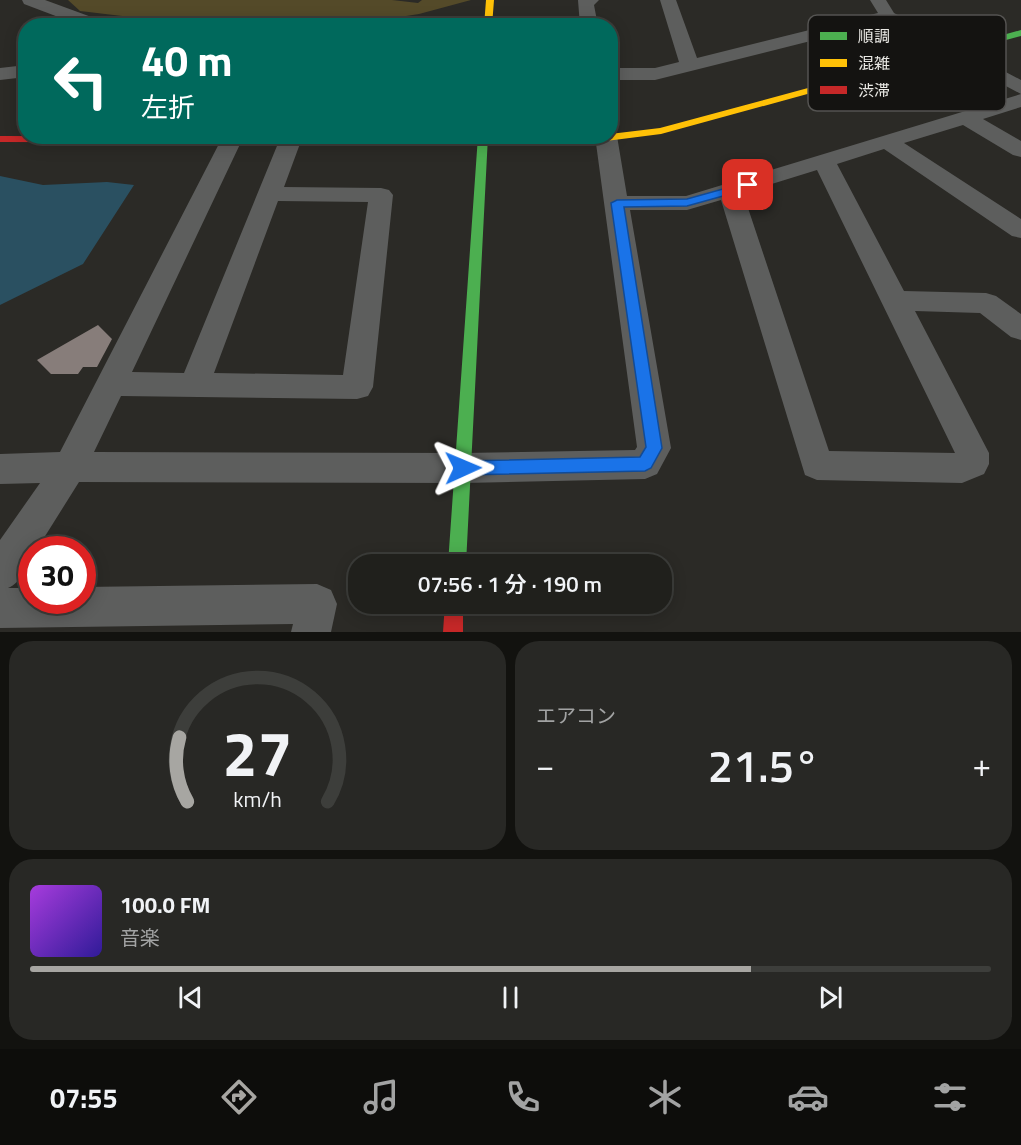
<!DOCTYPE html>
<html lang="ja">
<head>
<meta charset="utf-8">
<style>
  body { margin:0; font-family:"Titillium Web","Noto Sans JP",sans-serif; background:#282825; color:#f1f3f6; height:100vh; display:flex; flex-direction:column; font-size:22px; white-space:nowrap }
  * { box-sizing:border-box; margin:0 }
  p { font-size:20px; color:#a2a3a3 }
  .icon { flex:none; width:33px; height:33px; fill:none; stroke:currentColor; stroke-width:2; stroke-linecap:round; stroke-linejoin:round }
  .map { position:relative; height:632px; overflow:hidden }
  .sheet { display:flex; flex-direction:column; gap:9px; padding:9px; background:#12120f; flex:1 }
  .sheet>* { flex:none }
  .banner { position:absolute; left:18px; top:18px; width:600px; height:126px; border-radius:24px; box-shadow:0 3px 15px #0003,0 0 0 2px #3d3e3b; background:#00695c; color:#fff; overflow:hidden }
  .speed { position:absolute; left:18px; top:536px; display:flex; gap:12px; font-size:30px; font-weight:700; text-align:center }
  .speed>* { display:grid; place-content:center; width:78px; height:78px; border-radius:50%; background:#20201c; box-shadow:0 3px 15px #0003,0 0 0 2px #3d3e3b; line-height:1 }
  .speed .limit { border:9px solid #d22; background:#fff; color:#111 }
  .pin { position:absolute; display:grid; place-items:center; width:51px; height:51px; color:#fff; margin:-26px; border-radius:12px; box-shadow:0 3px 9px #0006 }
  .me { position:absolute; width:66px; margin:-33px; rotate:89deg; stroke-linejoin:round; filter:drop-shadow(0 0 4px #0008) }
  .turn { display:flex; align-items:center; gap:21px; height:126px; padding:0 24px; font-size:27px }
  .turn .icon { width:78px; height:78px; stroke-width:2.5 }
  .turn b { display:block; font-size:42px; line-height:51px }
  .big { font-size:45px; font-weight:600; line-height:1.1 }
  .sheet .widget { flex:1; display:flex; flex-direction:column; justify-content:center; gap:9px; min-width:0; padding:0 21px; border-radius:24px; background:#282825 }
  .sheet .dial { align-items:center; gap:0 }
  .dial svg { height:156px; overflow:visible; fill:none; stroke:#3d3e3b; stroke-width:7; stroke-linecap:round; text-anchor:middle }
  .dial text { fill:#f1f3f6; stroke:none }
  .song { display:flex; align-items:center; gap:18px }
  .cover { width:72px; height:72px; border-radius:9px; background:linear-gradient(135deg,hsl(280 70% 55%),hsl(250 70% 35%)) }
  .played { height:6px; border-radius:3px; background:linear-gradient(90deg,#a7a6a2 75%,#3d3e3b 75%) }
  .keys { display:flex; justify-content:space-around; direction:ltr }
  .heat { display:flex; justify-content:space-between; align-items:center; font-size:33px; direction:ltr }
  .sheet .tiles { flex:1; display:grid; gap:9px; grid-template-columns:1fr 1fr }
  .widget:last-child { grid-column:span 2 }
  .trip { position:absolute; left:348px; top:554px; width:324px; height:60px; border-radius:24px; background:#20201c; box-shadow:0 3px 15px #0003,0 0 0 2px #3d3e3b; font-weight:600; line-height:60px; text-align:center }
  .dock { display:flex; height:96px; justify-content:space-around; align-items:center; background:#0d0d0b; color:#a2a3a3 }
  .dock .icon { width:42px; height:42px }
  .dock .on { color:#a7a6a2 }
  .dock b { font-size:27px; color:#f1f3f6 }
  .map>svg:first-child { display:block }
</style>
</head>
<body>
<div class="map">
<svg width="1021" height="632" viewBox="0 0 1021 632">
  <rect width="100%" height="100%" fill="#2b2a26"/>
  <path fill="#544a29" d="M 68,0 L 392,0 L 418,3 L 422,0 L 471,0 L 419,14 L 361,23 L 270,18 L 198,25 L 80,11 Z"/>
  <path fill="#2a5061" d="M 0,176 L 43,185 L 107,182 L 134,185 L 83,264 L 0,305 Z"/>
  <path fill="#877d7a" d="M 98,325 L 112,339 L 97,367 L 83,367 L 78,374 L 51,374 L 37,360 Z"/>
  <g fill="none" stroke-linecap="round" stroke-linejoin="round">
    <path fill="#5d5e5d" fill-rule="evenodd" d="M 22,0 L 45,0 L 105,22 L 107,26 L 82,26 L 24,4 Z
      M 578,0 L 599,0 L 594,5 L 598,26 L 580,26 Z
      M 660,0 L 676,0 L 697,58 L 878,13 L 870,0 L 886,0 L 894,13 L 1021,80 L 1021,107 L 983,119 L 1021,141 L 1021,157 L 1013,155 L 963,125 L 904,143 L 1021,219 L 1021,238 L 1012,236 L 884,149 L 837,164 L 904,291 L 986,293 L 996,296 L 1021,314 L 1021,340 L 1011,337 L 980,313 L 915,311 L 989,453 L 989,464 L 984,474 L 962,483 L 817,480 L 805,475 L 721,200 L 687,210 L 630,210 L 671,448 L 657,474 L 645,479 L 463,483 L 79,482 L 37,549 L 32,549 C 32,561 20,584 8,588 L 32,588 L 32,600 L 82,600 L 82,587 L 317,584 L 331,590 L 337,604 L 331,632 L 291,632 L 293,624 L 0,628 L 0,540 L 40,483 L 0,484 L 0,454 L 60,452 L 223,136 L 239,136 L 242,140 L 132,372 L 184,373 L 279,141 L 282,136 L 298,136 L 301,141 L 284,187 L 381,188 L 389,190 L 393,195 L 373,387 L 368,396 L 357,399 L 121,396 L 94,452 L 463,453 L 635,450 L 637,447 L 595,136 L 610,136 L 610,131 L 617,136 L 627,196 L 686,196 L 1021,94 L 886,22 L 655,80 L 610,80 L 610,68 L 655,68 L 679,62 ZM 817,170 L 955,453 L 829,451 L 743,193 ZM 278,201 L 368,202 L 343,375 L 214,373 Z
      M 26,65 L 26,77 L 0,80 L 0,68 Z"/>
    <path fill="#4caf50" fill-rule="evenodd" d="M 1021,30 L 1021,36 L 811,93 L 803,91 Z
      M 478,136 L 488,136 L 466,564 L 448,564 Z"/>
    <path fill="#ffc107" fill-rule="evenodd" d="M 486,0 L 494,0 L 492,26 L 484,26 Z
      M 808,88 L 811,89 L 811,93 L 661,134 L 606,141 L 483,144 L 320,143 L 315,140 L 320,137 L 610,136 L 610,134 L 660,128 Z"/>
    <path fill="#c62828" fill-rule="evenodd" d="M 0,136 L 320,137 L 325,140 L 320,143 L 0,142 Z
      M 445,603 L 463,603 L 463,632 L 443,632 Z"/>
  </g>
  <path fill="#1a73e8" stroke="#114b97" stroke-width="1.5" d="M 748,182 L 754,185 L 752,188 L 687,206 L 624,207 L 662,448 L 651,468 L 645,471 L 463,475 L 457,473 L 454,468 L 457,463 L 463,461 L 640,457 L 646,447 L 611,203 L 617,200 L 687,199 Z"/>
  <rect x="808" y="15" width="198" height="96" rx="9" fill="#141311" stroke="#545351" stroke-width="1.5"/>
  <rect x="820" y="32" width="27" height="8" fill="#4caf50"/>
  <rect x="820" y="59" width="27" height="8" fill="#ffc107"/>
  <rect x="820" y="86" width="27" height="8" fill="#c62828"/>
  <g font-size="16" fill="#eae9e5">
    <text x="858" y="42">順調</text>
    <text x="858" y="69">混雑</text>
    <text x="858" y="96">渋滞</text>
  </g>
</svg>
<div class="speed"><div class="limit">30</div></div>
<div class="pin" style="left:748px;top:185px;background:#d93025"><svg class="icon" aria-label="arrive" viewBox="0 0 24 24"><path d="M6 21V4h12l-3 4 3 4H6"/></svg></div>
<svg class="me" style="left:463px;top:468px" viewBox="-20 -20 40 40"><path d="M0-17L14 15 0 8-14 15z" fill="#1a73e8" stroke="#fff" stroke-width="4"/></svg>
<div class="trip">07:56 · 1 分 · 190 m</div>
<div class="banner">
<div class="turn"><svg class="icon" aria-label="left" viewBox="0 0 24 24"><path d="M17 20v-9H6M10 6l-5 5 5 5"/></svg><div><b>40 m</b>左折</div></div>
</div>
</div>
<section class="sheet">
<div class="tiles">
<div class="widget dial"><svg viewBox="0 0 100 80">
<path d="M14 69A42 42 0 1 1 86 69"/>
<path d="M14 69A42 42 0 0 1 10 36" stroke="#a7a6a2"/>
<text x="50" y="56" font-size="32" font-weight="700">27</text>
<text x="50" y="72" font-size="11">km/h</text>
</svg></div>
<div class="widget"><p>エアコン</p>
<div class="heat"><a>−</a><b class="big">21.5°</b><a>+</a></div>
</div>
<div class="widget">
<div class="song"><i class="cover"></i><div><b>100.0 FM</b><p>音楽</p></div></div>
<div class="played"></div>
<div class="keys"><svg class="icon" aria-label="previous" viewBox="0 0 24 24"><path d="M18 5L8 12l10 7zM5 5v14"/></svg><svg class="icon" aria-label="pause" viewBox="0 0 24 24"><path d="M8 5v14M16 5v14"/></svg><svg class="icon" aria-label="next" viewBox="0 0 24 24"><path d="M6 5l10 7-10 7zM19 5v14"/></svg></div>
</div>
</div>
</section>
<nav class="dock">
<b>07:55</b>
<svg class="icon on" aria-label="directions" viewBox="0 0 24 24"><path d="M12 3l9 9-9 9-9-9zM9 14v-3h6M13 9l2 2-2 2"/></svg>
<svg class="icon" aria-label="music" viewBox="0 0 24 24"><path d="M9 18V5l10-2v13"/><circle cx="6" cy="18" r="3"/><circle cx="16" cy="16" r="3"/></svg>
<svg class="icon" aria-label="phone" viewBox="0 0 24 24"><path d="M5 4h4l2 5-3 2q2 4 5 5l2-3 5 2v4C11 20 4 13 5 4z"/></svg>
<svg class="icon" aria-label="climate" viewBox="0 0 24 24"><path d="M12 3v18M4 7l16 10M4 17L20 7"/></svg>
<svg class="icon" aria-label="car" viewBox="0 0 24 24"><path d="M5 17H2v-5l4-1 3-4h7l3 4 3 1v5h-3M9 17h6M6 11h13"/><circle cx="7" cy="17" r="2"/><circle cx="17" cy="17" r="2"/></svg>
<svg class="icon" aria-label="filters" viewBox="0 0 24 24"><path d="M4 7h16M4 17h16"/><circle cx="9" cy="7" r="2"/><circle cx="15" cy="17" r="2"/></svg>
</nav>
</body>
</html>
